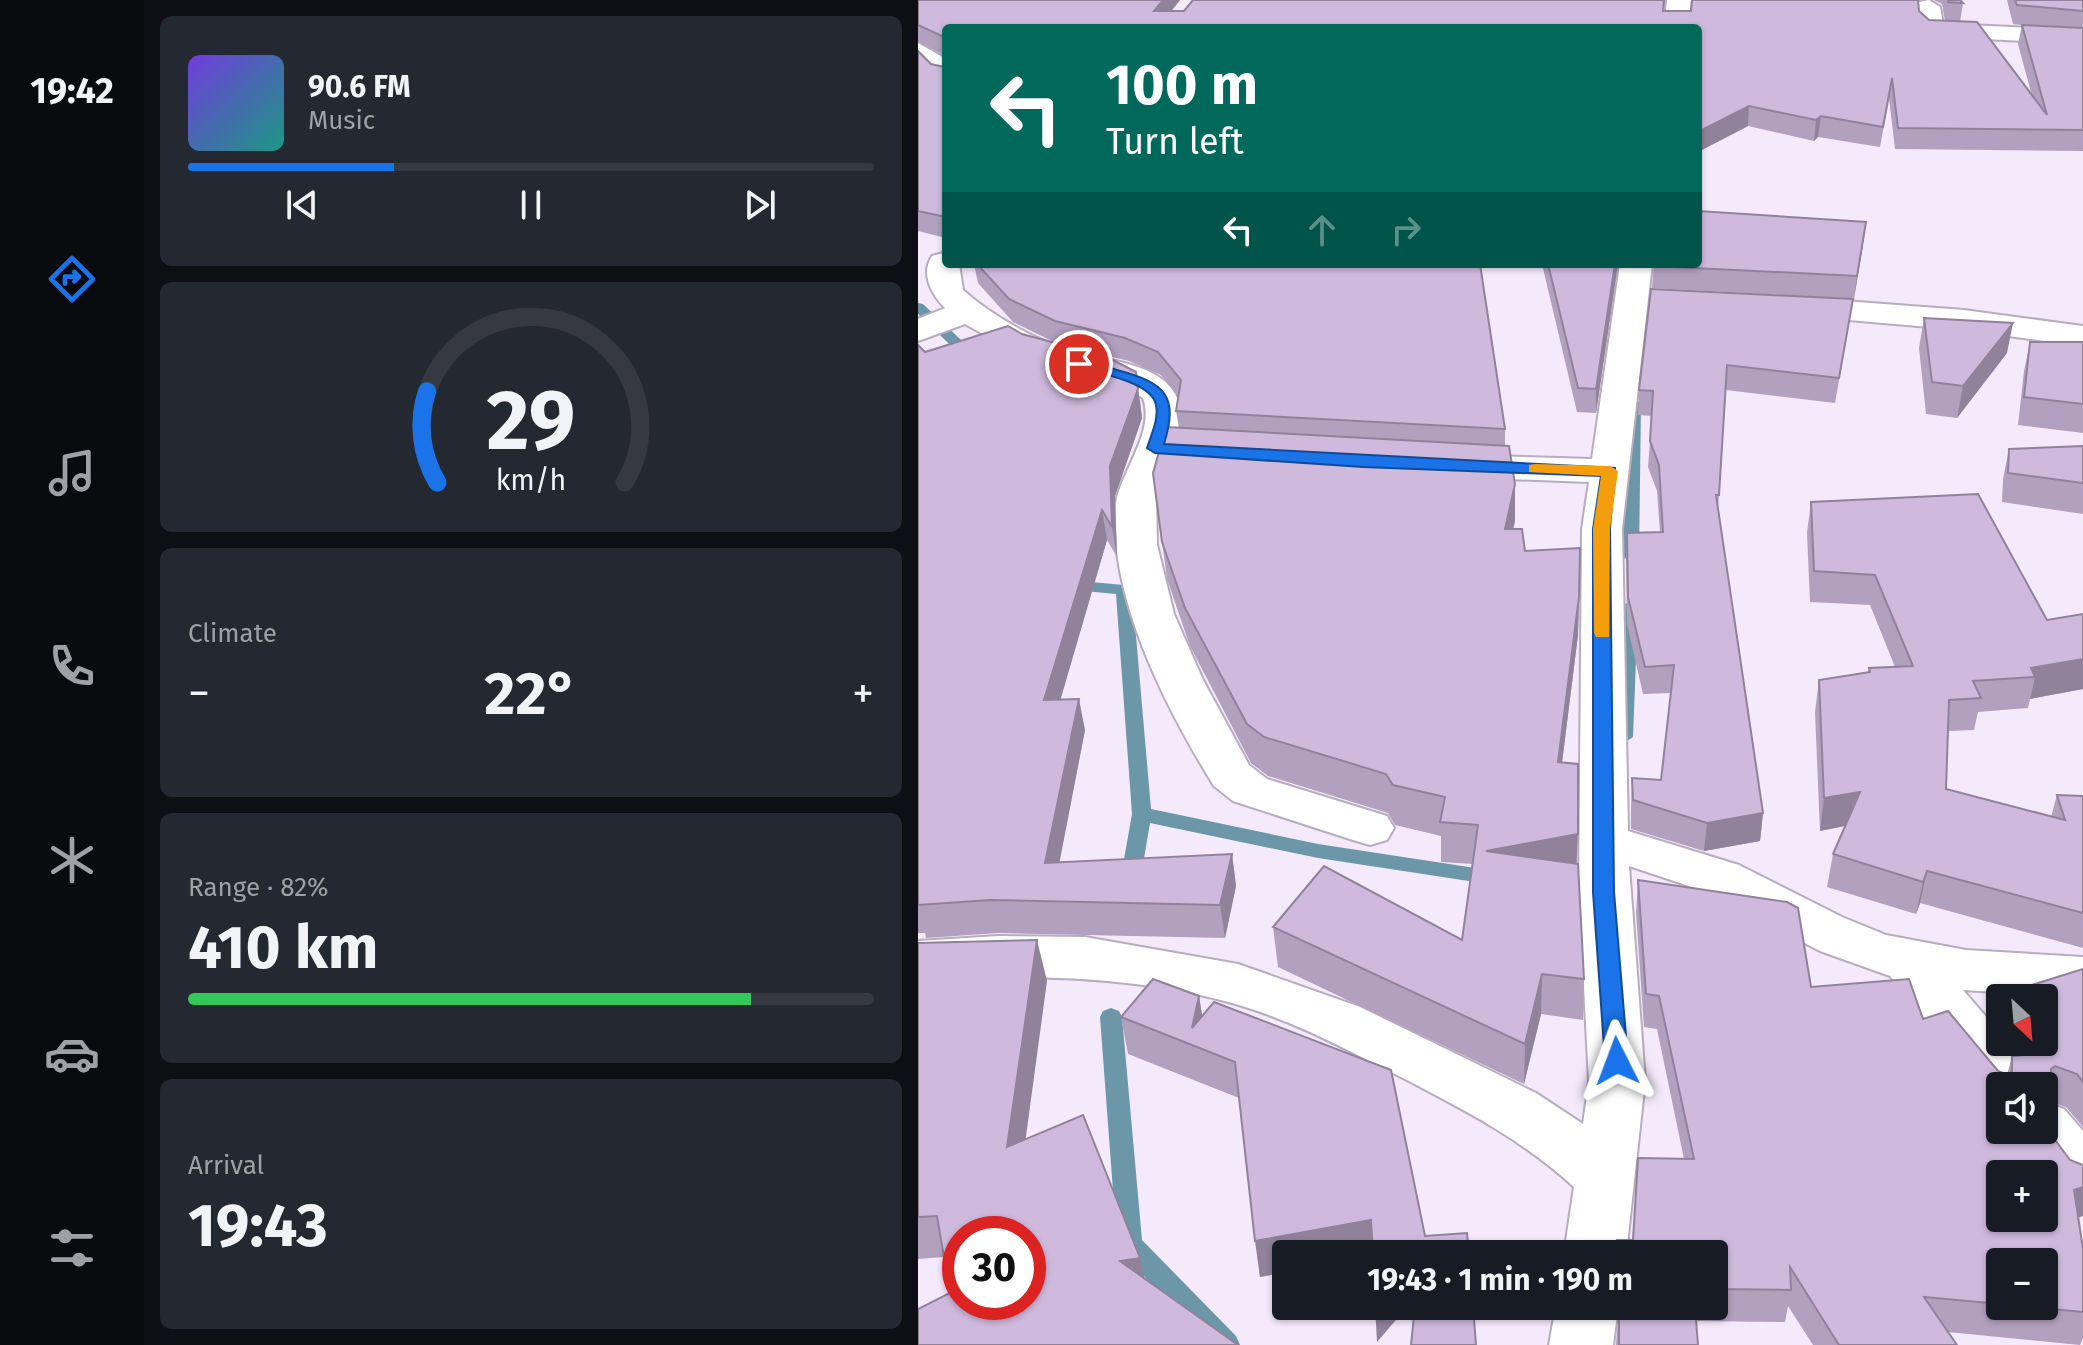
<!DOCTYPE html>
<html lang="en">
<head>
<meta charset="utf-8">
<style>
  body { margin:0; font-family:"Fira Sans",sans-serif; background:#242831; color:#f1f3f6; height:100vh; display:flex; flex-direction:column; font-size:30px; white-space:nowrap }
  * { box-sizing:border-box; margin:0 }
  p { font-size:26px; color:#9ea1a6 }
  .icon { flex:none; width:44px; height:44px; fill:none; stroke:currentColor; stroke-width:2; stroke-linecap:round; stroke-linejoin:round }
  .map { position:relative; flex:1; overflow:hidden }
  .drawer { display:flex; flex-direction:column; gap:16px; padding:16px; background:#0d0f14; width:774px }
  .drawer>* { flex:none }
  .hud { position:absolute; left:24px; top:24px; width:760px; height:244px; border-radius:8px; box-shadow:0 2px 6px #0004; background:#00695c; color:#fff; overflow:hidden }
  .needle { width:52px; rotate:154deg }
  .buttons { position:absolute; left:1068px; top:984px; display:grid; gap:16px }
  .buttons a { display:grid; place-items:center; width:72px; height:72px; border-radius:8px; background:#171b24; box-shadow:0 2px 6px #0004; font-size:40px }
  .speed { position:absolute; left:24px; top:1216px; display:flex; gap:16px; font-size:40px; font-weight:700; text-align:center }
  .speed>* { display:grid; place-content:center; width:104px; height:104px; border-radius:50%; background:#171b24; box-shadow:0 2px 6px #0004; line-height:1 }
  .speed .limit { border:12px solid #d22; background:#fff; color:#111 }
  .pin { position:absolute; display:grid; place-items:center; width:68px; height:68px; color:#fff; margin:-34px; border:4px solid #fff; border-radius:50%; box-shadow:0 2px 8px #0007 }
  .me { position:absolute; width:88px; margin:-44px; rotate:357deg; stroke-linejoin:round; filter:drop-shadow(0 0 6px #0008) }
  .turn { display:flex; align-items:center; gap:28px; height:168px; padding:0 32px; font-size:36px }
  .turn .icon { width:104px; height:104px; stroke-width:2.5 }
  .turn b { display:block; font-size:56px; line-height:68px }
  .lanes { display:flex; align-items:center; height:76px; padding:0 32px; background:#0003; justify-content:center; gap:40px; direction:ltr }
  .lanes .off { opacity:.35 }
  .big { font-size:60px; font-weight:700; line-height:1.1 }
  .drawer .card { flex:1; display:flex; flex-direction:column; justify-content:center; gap:12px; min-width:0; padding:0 28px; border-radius:12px; background:#242831 }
  .drawer .dial { align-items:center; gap:0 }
  .dial svg { height:208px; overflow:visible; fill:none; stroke:#363941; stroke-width:7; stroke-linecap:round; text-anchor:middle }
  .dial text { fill:#f1f3f6; stroke:none }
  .song { display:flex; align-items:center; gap:24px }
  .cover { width:96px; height:96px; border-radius:12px; background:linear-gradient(135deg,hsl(260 70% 55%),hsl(170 70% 35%)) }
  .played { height:8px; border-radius:4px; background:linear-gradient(90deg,#1a73e8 30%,#363941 30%) }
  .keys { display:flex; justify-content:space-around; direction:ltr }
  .heat { display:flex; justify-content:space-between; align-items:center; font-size:44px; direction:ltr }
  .charge { height:12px; border-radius:6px; background:linear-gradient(90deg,#34c759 82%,#363941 0) }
  .trip { position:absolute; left:354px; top:1240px; width:456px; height:80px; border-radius:8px; background:#171b24; box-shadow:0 2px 6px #0004; font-weight:700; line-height:80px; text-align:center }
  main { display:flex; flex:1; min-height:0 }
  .tab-bar { display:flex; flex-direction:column; width:144px; justify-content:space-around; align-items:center; background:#090b0e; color:#9ea1a6 }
  .tab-bar .icon { width:56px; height:56px }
  .tab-bar .selected { color:#1a73e8 }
  .tab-bar b { font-size:36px; color:#f1f3f6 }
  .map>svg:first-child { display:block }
</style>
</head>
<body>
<main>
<nav class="tab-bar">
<b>19:42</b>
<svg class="icon selected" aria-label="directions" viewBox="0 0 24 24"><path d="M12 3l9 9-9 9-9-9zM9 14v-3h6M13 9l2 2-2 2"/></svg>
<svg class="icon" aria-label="music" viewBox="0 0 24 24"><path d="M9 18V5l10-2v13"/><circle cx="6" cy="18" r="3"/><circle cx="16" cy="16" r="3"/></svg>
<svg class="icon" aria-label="phone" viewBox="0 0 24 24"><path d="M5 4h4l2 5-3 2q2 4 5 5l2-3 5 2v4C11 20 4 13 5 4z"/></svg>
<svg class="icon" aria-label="climate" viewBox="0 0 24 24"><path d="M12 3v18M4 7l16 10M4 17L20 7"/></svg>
<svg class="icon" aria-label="car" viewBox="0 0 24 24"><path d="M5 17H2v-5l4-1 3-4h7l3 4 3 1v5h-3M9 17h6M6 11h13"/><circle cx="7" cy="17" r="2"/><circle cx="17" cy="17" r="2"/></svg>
<svg class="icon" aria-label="filters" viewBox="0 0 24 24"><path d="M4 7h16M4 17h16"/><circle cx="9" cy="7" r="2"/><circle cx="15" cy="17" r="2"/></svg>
</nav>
<section class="drawer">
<div class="card">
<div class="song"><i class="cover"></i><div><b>90.6 FM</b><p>Music</p></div></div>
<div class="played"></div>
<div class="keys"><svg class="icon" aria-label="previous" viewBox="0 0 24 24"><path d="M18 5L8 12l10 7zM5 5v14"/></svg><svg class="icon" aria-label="pause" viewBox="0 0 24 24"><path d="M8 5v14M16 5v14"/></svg><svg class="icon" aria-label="next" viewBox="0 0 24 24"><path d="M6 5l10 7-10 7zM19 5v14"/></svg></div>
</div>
<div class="card dial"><svg viewBox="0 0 100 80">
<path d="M14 69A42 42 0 1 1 86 69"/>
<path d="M14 69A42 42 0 0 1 10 34" stroke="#1a73e8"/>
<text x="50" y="56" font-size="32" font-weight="700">29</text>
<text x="50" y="72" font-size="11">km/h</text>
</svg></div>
<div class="card"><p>Climate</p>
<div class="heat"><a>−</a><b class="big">22°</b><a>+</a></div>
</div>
<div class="card"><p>Range · 82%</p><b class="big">410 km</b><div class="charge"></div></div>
<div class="card"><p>Arrival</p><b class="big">19:43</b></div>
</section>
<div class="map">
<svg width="1165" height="1345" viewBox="0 0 1165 1345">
  <rect width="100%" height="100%" fill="#f4eafc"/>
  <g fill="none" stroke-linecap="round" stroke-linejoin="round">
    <path fill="#6b97a8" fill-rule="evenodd" d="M 0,303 L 5,304 L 60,356 L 60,362 L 50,362 L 0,314 Z
      M 716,399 L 723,403 L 721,557 L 713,562 L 705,557 L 709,403 Z
      M 151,580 L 206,585 L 214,590 L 233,809 L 400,844 L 577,871 L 584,873 L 587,878 L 584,883 L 577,885 L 400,858 L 232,823 L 222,882 L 219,887 L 205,887 L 202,882 L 214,814 L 198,594 L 145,589 L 143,585 L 145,581 Z
      M 711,602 L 720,607 L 715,737 L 706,743 L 697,737 L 702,607 Z
      M 193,1008 L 201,1011 L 204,1017 L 224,1240 L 318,1336 L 322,1345 L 292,1345 L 203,1252 L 199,1244 L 182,1017 L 185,1011 Z"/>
    <g stroke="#b7adbe" stroke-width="4">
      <path id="street" d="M 749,0 L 773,0 L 770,28 L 746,28 Z
        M 1011,0 L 1022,7 L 1025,24 L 1165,30 L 1165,44 L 1008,36 L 1001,28 L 998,7 L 1001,2 Z
        M 0,43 L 28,59 L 28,84 L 19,82 L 0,62 Z
        M 25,253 L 28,264 L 41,264 L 45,290 C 72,314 106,333 140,347 C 181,363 263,358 263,418 L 238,496 L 239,545 L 256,614 L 285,680 L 331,765 L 349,779 L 469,816 L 476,828 L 469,840 L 452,845 L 435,840 L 315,801 L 296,786 C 249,710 193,602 197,510 C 199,475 238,434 225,398 L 194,382 L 110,359 L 47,324 L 0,341 L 0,319 L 27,308 C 14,295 2,274 14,256 Z
        M 702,264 L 734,264 L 704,529 L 710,831 L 821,865 L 924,917 L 968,935 L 1048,950 L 1165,957 L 1165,997 L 1045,990 L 1082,1033 L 1082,1042 L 1089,1042 L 1121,1086 L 1082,1086 L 1082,1105 L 1073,1102 L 972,976 L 902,951 L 786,891 L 711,866 L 727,1081 L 708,1254 L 646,1254 L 656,1187 C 603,1139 550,1112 487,1079 C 431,1051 375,1020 314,1003 C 211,975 106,974 0,981 L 0,941 L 80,936 L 167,937 L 320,964 L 442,1007 L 618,1093 L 665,1124 L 671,1081 L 661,892 L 664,529 L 671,482 L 535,477 L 522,474 L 516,466 L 522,458 L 535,455 L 674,459 Z
        M 873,297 L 1046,310 L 1165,326 L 1165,346 L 1046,330 L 861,314 L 856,307 L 861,300 Z
        M 1126,1102 L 1146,1109 L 1165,1131 L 1165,1198 L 1144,1191 L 1099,1130 L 1126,1130 Z
        M 638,1306 L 700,1306 L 695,1345 L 631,1345 Z"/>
    </g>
    <use href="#street" fill="#fff" fill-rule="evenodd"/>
  </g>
  <path fill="#b2a0bf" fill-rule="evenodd" d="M 0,0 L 262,0 L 253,11 L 266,11 L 275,0 L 747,0 L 746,11 L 1001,11 L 1011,20 L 1027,21 L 1024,4 L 1016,0 L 1042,0 L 1045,3 L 1042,22 L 1114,96 L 1100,44 L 1104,25 L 1095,24 L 1089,0 L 1165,0 L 1165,151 L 977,149 L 971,98 L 962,147 L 900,137 L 896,141 L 830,126 L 780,152 L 780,28 L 28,28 L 28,238 L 0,231 L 0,51 L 13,64 L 26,67 L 26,55 L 0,42 Z
    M 780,199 L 784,200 L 783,212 L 945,244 L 936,299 L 734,288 L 736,264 Z
    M 56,264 L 562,264 L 587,429 L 587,445 L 597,521 L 595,529 L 607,551 L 661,597 L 660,635 L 644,763 L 659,864 L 666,979 L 665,1020 L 623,1014 L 606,1084 L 360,967 L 355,927 L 544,940 L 555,864 L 523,862 L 523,836 L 477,825 L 470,813 L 350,776 L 333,763 L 272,646 L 249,579 L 235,473 L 261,428 L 258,411 L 260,397 L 243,375 L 211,361 L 153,347 L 222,400 L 224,418 L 197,496 L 199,557 L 189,540 L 142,700 L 167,730 L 141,862 L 314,854 L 318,886 L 307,938 L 80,933 L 8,938 L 7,933 L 0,933 L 0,345 L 7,352 L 104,334 L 140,344 L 95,322 L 60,283 Z
    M 624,264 L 700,264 L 678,413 L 659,412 Z
    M 1006,318 L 1089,353 L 1039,418 L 1008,414 L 1001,348 Z
    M 931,324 L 917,403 L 808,390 L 800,510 L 845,813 L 842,841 L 786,851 L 713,829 L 713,807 L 714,778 L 743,780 L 753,693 L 725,694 L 709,624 L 708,560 L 709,533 L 742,532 L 739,491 L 730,467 L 734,416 L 720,415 L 721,390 Z
    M 1112,342 L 1165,342 L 1165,433 L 1100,425 L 1106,371 Z
    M 1165,446 L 1165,514 L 1084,502 L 1085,479 L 1091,449 Z
    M 893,502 L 1129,620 L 1165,614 L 1165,689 L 1112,699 L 1110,708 L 1060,712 L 1056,730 L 1030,731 L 1028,789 L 1133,817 L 1139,795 L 1165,796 L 1165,948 L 1002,903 L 998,914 L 909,887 L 915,854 L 927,826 L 902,831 L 897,712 L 901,680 L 950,672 L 951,668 L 977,667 L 952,605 L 892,602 L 889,533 Z
    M 720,880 L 893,987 L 1005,1019 L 1080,1071 L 1089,1075 L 1094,1056 L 1102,1056 L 1093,1042 L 1126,1042 L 1126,998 L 1087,998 L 1088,993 L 1165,969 L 1165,1127 L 1148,1107 L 1131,1101 L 1126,1117 L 1126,1086 L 1082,1086 L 1160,1218 L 1165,1249 L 1165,1338 L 1162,1345 L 1030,1332 L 1039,1345 L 895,1345 L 870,1306 L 867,1322 L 778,1321 L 780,1345 L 698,1345 L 701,1306 L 796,1306 L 796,1254 L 698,1254 L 699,1240 L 715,1240 L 766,1159 L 739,1029 L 726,1027 L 718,913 ZM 1082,1262 L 1126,1306 L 1082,1306 Z
    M 0,943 L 129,981 L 32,1293 L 26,1257 L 0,1259 Z
    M 281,996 L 284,1016 L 507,1236 L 368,1254 L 368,1272 L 342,1277 L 321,1098 L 210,1054 L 203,1017 Z"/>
  <path fill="#91829b" d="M 245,0 L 262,0 L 240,28 L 236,11 Z
    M 831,106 L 830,126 L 780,152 L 780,132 Z
    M 903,116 L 900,137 L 896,141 L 898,120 Z
    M 784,200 L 783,221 L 780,225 L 780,206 Z
    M 948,222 L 945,244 L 936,299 L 939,276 Z
    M 697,264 L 700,264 L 678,413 L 678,389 Z
    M 1095,323 L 1089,353 L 1039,418 L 1045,386 Z
    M 218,372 L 224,418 L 197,496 L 199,557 L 194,527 L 192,466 Z
    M 597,484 L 597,521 L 587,567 L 587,529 Z
    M 184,510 L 189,540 L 133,732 L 126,700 Z
    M 661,597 L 660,635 L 639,802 L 640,762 Z
    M 1165,659 L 1165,689 L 1112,699 L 1117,677 L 1113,668 Z
    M 161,699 L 167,730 L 135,896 L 127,863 Z
    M 942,792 L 936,824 L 902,831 L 906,798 Z
    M 845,813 L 842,841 L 786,851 L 789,823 Z
    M 660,834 L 658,874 L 568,851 Z
    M 314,854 L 318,886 L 307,938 L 302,905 Z
    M 1009,871 L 1002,903 L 998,914 L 1005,882 Z
    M 119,940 L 129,981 L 101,1188 L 89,1147 Z
    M 624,974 L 623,1014 L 606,1084 L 607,1044 Z
    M 281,996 L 287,1033 L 274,1028 Z
    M 1165,1187 L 1165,1216 L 1145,1223 L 1156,1190 Z
    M 453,1220 L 456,1254 L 368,1254 L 368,1272 L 342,1277 L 337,1241 Z
    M 222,1258 L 231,1298 L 202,1261 Z
    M 457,1306 L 490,1306 L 459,1342 Z"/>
  <path fill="#cfbade" stroke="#91829b" stroke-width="2" fill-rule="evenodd" d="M 0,0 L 245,0 L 236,11 L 266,11 L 275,0 L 746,0 L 745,11 L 773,11 L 774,0 L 1000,0 L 1001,11 L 1011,20 L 1059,22 L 1129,115 L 1104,25 L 1165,28 L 1165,130 L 980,128 L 974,78 L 965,127 L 903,116 L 898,120 L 831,106 L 780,132 L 780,28 L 28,28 L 28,217 L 0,211 L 0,51 L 13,64 L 26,67 L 26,37 L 0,25 Z
    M 1030,0 L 1042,0 L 1045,3 L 1030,2 Z
    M 1097,0 L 1165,0 L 1165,11 L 1099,5 Z
    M 780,211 L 948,222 L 939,276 L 736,266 L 736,264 L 780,264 Z
    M 59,264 L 562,264 L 587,429 L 258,411 L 263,380 L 240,352 L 207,338 L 137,321 L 91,299 Z
    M 630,264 L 697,264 L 678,389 L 660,388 Z
    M 733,289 L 935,299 L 921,378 L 809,365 L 801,495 L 798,495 L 845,813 L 789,823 L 715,800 L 714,778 L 743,780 L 756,665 L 727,667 L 710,597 L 709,533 L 745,532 L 741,465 L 732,441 L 735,391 L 721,390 Z
    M 1006,318 L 1095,323 L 1045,386 L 1014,382 Z
    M 90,326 L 104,334 L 189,357 L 218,372 L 220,389 L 192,466 L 194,527 L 184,510 L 126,700 L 161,699 L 127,863 L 314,854 L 302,905 L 72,900 L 0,905 L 0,345 L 7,352 Z
    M 1112,342 L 1165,342 L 1165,404 L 1106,397 Z
    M 248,427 L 591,446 L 597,484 L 587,529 L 604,529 L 607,551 L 662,548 L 661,597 L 640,762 L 660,764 L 660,834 L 568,851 L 660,864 L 666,979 L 624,974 L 607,1044 L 355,927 L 406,866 L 544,940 L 560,825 L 522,822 L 527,797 L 475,785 L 468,774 L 346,737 L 329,724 L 267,608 L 244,542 L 235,473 Z
    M 1165,446 L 1165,483 L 1090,473 L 1091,449 Z
    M 1060,494 L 1129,620 L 1165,614 L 1165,659 L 1113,668 L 1117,677 L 1055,681 L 1063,698 L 1031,700 L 1028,789 L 1147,820 L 1139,795 L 1165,796 L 1165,913 L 1009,871 L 1005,882 L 915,854 L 942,792 L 906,798 L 901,680 L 952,672 L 951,668 L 995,666 L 957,575 L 896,571 L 893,502 Z
    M 720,880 L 869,902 L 880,908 L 893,987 L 991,979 L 1005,1019 L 1030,1011 L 1080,1071 L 1090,1075 L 1094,1072 L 1094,1056 L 1134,1053 L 1125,1042 L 1126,998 L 1090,998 L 1088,993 L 1165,969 L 1165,1082 L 1159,1074 L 1137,1066 L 1133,1069 L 1133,1094 L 1126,1095 L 1126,1086 L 1082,1086 L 1082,1130 L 1126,1130 L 1126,1125 L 1152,1160 L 1165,1165 L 1165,1187 L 1156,1190 L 1165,1249 L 1165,1312 L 1105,1306 L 1126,1306 L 1126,1262 L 1082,1262 L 1082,1304 L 1006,1297 L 1039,1345 L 921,1345 L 872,1267 L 873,1290 L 796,1289 L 796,1254 L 699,1254 L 699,1240 L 715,1240 L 720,1158 L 776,1159 L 741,996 L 728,994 ZM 1082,1174 L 1126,1174 L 1126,1218 L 1082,1218 Z
    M 119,940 L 89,1147 L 165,1115 L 222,1258 L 202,1261 L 320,1345 L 0,1345 L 0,1309 L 32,1293 L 19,1216 L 0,1217 L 0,943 ZM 42,1234 L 110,1234 L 110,1302 L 42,1302 Z
    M 235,979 L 281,996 L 274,1028 L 296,1002 L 473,1070 L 507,1236 L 549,1233 L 551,1254 L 455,1254 L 453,1220 L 337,1241 L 317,1062 L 203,1017 Z
    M 497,1306 L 555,1306 L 558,1345 L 493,1345 Z
    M 701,1306 L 777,1306 L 780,1345 L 701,1345 Z"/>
  <path fill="#1a73e8" stroke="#114b97" stroke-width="2" d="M 156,361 C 169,358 186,366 199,370 C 247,383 261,395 246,444 L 697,468 L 692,529 L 696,892 L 710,1061 L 707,1067 L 690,1067 L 687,1061 L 675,892 L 675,529 L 683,476 L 445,467 L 237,453 L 229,448 C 233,435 241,419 238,405 C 234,381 176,372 156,367 Z"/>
  <path fill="#f59e0b" d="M 617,464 L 692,466 L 700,471 L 692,529 L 691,637 L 678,637 L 676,633 L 675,529 L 683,476 L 611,472 L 611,465 Z"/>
</svg>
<div class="buttons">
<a><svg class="needle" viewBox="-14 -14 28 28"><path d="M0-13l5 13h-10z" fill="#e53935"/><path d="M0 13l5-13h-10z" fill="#9ea1a6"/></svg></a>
<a><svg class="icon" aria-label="sound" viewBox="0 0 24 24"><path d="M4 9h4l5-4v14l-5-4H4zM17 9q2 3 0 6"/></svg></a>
<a>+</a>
<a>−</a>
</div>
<div class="speed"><div class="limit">30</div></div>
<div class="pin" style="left:161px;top:364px;background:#d93025"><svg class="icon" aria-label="arrive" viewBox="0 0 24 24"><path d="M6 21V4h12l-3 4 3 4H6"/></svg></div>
<svg class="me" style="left:699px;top:1061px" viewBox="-20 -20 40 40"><path d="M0-17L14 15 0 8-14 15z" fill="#1a73e8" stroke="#fff" stroke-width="4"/></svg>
<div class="trip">19:43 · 1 min · 190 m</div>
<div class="hud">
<div class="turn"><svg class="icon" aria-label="left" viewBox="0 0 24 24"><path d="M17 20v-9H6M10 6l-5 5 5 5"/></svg><div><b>100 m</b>Turn left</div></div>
<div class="lanes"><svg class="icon" aria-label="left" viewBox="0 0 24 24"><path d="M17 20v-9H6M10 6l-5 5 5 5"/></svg><svg class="icon off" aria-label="ahead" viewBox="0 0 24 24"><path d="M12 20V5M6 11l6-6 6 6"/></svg><svg class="icon off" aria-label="right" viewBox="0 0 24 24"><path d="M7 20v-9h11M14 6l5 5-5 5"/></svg></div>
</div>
</div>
</main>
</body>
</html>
